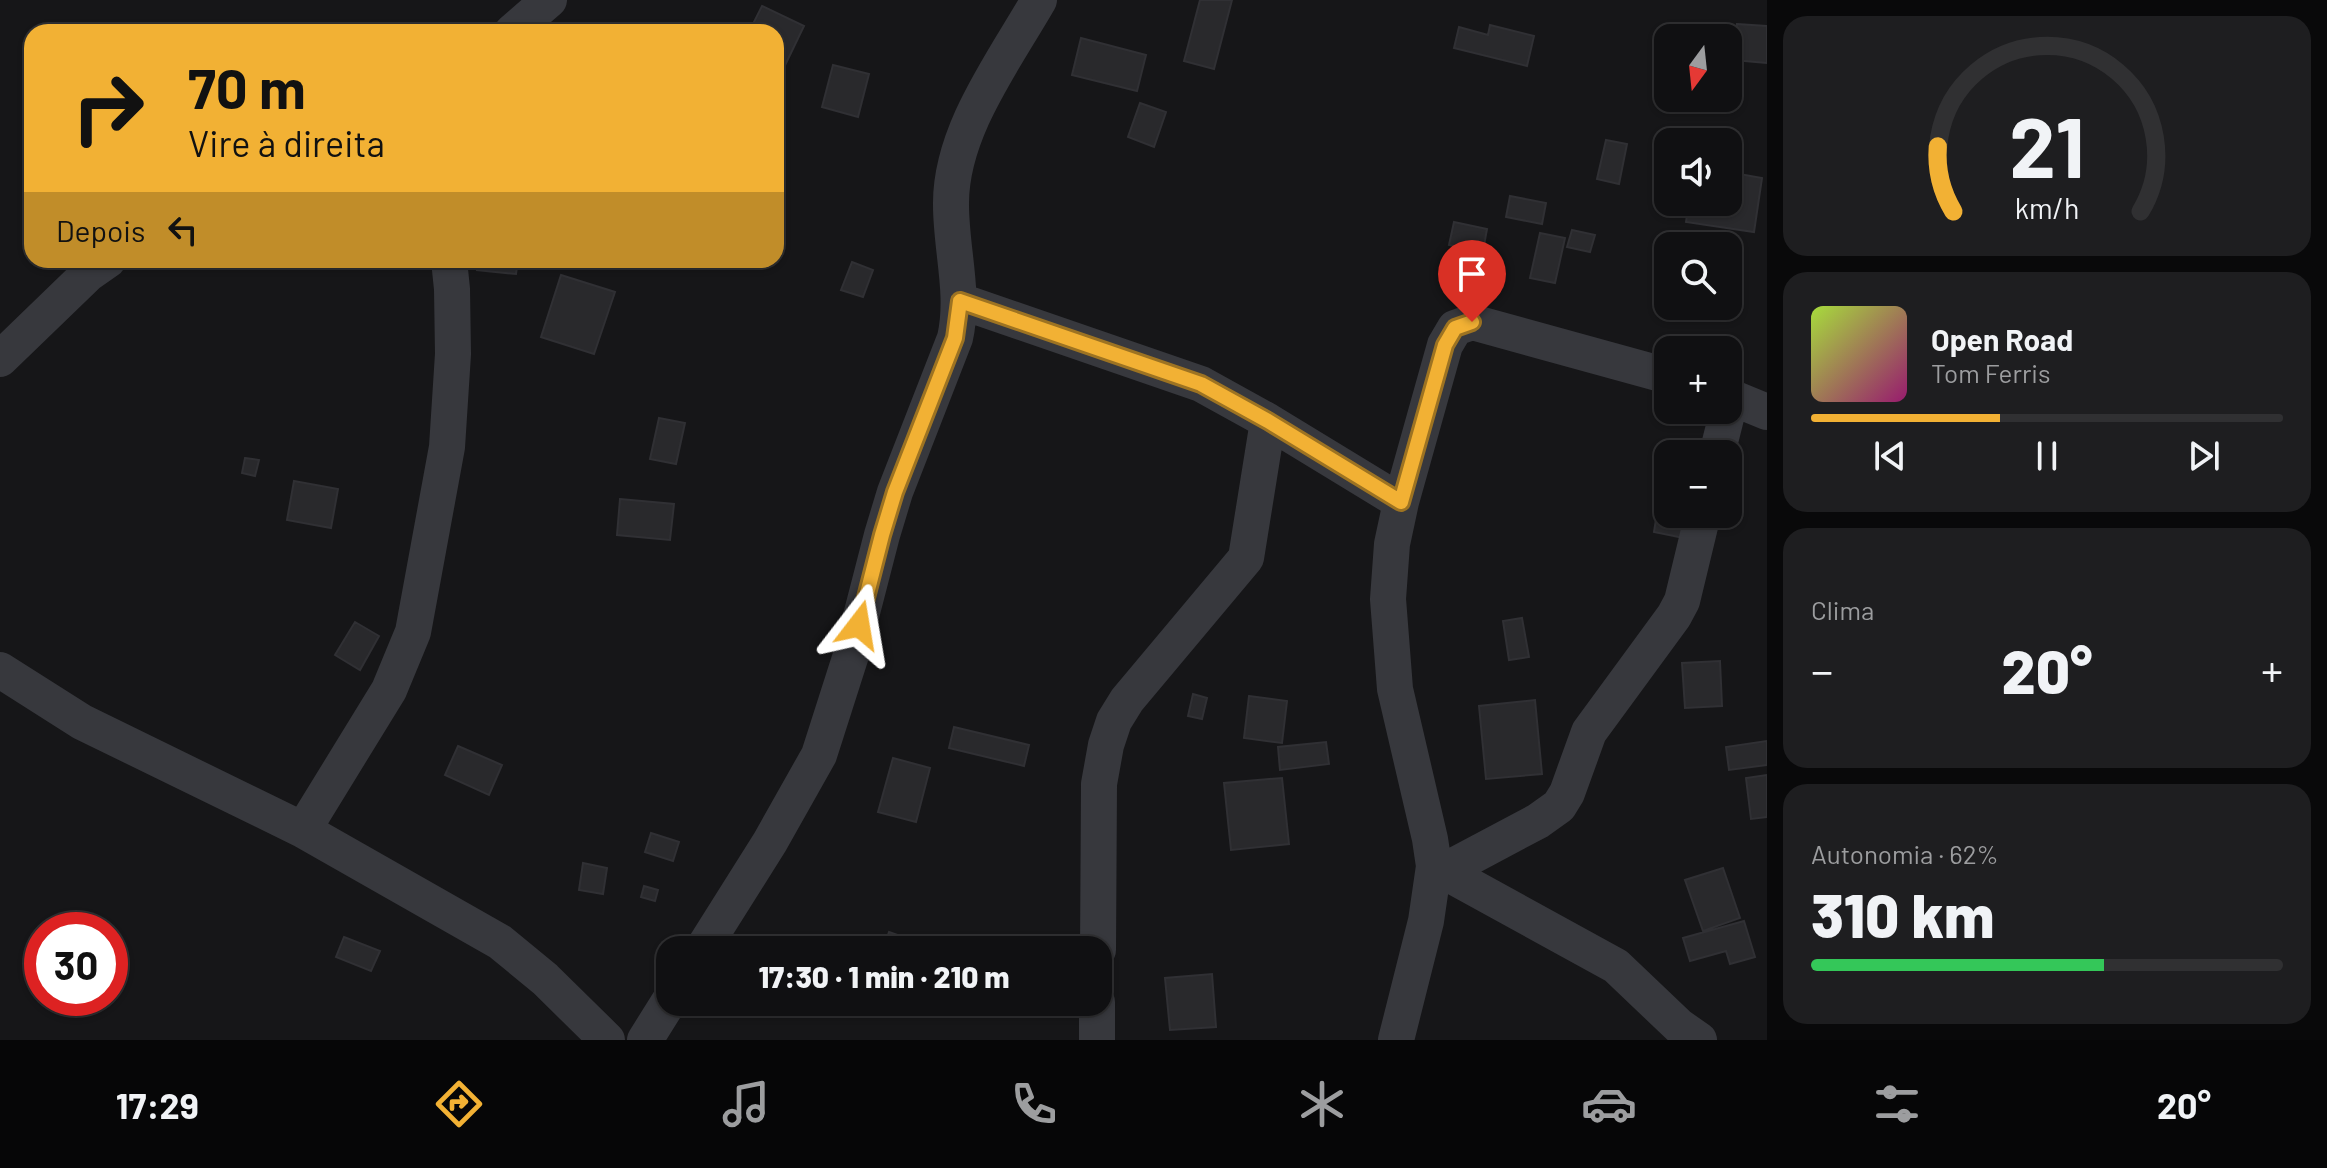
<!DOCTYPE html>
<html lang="pt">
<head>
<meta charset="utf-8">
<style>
  body { margin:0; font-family:Barlow,sans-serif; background:#1e1e20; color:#f1f3f6; height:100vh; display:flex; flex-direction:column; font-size:30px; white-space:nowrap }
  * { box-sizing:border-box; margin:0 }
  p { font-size:26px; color:#9c9d9f }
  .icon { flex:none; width:44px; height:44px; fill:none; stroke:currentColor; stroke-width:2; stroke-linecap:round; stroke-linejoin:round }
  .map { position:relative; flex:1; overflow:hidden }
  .panel { display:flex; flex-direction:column; gap:16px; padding:16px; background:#09090a; width:560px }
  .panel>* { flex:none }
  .guide { position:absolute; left:24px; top:24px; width:760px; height:244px; border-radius:24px; box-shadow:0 2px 6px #0004,0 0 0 2px #303032; background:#f2b134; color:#111; overflow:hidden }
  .needle { width:52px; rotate:195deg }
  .fabs { position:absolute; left:1654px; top:24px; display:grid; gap:16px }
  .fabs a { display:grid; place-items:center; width:88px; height:88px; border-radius:16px; background:#101012; box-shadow:0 2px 6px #0004,0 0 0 2px #303032; font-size:40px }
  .speed { position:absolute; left:24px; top:912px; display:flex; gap:16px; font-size:40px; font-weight:700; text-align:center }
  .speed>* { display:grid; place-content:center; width:104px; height:104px; border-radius:50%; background:#101012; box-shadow:0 2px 6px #0004,0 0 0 2px #303032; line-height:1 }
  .speed .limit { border:12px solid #d22; background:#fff; color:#111 }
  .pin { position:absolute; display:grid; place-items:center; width:68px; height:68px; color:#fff; margin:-82px -34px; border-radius:50% 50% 50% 0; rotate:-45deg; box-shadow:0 0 8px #0007 }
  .pin .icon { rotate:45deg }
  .me { position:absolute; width:88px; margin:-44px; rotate:14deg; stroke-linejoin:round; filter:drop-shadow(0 0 6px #0008) }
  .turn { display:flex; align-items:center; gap:28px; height:168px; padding:0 32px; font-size:36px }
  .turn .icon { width:104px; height:104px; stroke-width:2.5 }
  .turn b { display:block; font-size:56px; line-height:68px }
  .then { display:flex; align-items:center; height:76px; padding:0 32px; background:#0003; gap:16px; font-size:30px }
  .big { font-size:60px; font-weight:800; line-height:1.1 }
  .panel .widget { flex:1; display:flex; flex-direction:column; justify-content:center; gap:12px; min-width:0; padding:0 28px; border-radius:24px; background:#1e1e20 }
  .panel .dial { align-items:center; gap:0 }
  .dial svg { height:208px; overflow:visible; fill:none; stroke:#303032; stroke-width:7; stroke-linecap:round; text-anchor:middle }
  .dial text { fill:#f1f3f6; stroke:none }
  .song { display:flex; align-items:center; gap:24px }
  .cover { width:96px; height:96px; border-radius:12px; background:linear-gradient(135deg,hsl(80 70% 55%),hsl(320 70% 35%)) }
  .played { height:8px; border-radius:4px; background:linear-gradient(90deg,#f2b134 40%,#303032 40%) }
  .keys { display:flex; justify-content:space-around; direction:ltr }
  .heat { display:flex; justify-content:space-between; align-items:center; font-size:44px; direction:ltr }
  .charge { height:12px; border-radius:6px; background:linear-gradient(90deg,#34c759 62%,#303032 0) }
  .trip { position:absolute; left:656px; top:936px; width:456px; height:80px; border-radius:24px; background:#101012; box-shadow:0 2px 6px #0004,0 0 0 2px #303032; font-weight:800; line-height:80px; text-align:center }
  .menu { display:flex; height:128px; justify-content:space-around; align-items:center; background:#060607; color:#9c9d9f }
  .menu .icon { width:56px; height:56px }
  .menu .selected { color:#f2b134 }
  .menu b { font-size:36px; color:#f1f3f6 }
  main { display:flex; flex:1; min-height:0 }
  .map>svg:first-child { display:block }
</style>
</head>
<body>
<main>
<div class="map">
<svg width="1767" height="1040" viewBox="0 0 1767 1040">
  <rect width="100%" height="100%" fill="#161618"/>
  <path fill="#29292c" stroke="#303034" stroke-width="2" d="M 1200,0 L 1232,0 L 1214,69 L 1184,61 Z
    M 762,6 L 804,26 L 776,84 L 776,32 L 749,32 Z
    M 1737,24 L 1767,26 L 1767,63 L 1734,60 Z
    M 1490,25 L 1534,36 L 1527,66 L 1454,48 L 1459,27 L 1488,35 Z
    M 1081,38 L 1146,55 L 1137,91 L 1072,75 Z
    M 833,65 L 869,74 L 858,117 L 822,107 Z
    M 1140,103 L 1166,112 L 1154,147 L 1128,137 Z
    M 1606,140 L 1627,144 L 1619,184 L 1597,179 Z
    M 1728,172 L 1762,178 L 1754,232 L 1686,222 L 1689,202 L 1728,202 Z
    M 1510,196 L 1546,203 L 1542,224 L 1506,217 Z
    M 1454,222 L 1487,229 L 1483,251 L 1449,245 Z
    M 1572,230 L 1595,235 L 1590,252 L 1567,247 Z
    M 1540,233 L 1565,238 L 1555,283 L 1530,278 Z
    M 478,260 L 518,260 L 516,274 L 477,270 Z
    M 852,262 L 873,270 L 863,297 L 841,290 Z
    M 561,275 L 615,292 L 594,354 L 541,337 Z
    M 659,418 L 685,423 L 676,464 L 650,459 Z
    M 245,458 L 259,460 L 255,476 L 242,473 Z
    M 294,481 L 338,489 L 331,528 L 287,520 Z
    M 620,499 L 674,504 L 670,540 L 617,535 Z
    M 1657,513 L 1687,518 L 1684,538 L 1654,532 Z
    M 1522,618 L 1529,657 L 1509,660 L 1503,621 Z
    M 355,622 L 379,636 L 360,670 L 335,655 Z
    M 1720,661 L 1722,706 L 1685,708 L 1682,663 Z
    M 1193,694 L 1207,698 L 1202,719 L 1188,716 Z
    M 1249,696 L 1287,701 L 1282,743 L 1244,738 Z
    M 1535,700 L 1542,774 L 1486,779 L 1479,706 Z
    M 954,727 L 1029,745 L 1024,766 L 949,748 Z
    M 1767,741 L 1767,765 L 1729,770 L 1726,747 Z
    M 1326,742 L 1329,764 L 1280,770 L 1278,747 Z
    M 458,746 L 502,765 L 489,795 L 445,775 Z
    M 893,758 L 930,768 L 916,822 L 878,812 Z
    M 1767,775 L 1767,817 L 1751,819 L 1746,778 Z
    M 1282,778 L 1289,844 L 1231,850 L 1224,783 Z
    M 651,833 L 679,842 L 673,861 L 645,852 Z
    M 583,863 L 607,868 L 603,894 L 579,890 Z
    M 1723,868 L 1740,918 L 1703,931 L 1685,880 Z
    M 644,886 L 658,890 L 655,901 L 641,897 Z
    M 1744,921 L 1755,957 L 1730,964 L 1726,951 L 1690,961 L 1683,938 Z
    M 889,932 L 912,940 L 908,950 L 883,950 Z
    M 344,937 L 380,951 L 371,971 L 336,957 Z
    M 1212,974 L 1216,1027 L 1170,1030 L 1165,978 Z"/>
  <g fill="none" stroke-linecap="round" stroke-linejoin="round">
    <path stroke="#37383d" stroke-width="36" d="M 512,32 L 549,0
      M 960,301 L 1201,384 L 1268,421 L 1401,502
      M 0,359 L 88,274 L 108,260
      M 1728,396 L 1767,412
      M 1717,454 L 1728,410
      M 0,670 L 82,722 L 303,830 L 500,942 L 545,979 L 607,1040
      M 303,830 L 389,690 L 413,632 L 447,447 L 453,354 L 452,289 L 449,260
      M 1434,866 L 1616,966 L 1679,1026 L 1699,1040
      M 1444,871 L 1538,821 L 1559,806 L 1567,793 L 1589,732 L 1674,616 L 1682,601 L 1703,514
      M 702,950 L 770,842 L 819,755 L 851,655 L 882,535 L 895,492 L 955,338 C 965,294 951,250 951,205 C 950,132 1004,61 1039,0
      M 1098,950 L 1099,784 L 1106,745 L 1114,721 L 1127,700 L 1246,558 L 1268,421
      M 645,1040 L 670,1000
      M 1097,1040 L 1097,1002
      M 1396,1040 L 1426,921 L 1434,866 L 1430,839 L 1395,689 L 1388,599 L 1392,544 L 1401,502 L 1445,345 L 1455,328 L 1472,322 L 1668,376"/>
  </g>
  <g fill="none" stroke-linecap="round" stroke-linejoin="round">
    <g stroke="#9d7322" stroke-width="20">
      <path id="route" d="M 859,625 L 882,535 L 895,492 L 955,338 L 960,301 L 1201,384 L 1268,421 L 1401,502 L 1445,345 L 1455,328 L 1472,322"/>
    </g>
    <use href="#route" stroke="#f2b134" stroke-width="14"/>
  </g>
</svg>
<div class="fabs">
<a><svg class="needle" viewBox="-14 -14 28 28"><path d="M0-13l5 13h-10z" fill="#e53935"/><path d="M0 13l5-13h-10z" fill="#9c9d9f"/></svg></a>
<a><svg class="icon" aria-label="sound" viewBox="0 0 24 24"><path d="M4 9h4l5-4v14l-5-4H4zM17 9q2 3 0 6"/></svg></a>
<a><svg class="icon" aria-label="search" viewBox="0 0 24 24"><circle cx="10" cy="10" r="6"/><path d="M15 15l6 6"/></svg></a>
<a>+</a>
<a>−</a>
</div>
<div class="speed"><div class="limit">30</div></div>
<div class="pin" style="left:1472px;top:322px;background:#d93025"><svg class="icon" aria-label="arrive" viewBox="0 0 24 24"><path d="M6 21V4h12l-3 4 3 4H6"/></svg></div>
<svg class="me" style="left:859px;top:625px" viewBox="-20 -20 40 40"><path d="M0-17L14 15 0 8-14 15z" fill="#f2b134" stroke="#fff" stroke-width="4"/></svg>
<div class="trip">17:30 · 1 min · 210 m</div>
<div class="guide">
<div class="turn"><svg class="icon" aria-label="right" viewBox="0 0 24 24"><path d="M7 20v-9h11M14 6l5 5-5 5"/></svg><div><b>70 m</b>Vire à direita</div></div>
<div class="then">Depois<svg class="icon" aria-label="left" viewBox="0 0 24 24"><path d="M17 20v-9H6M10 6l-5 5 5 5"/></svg></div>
</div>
</div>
<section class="panel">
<div class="widget dial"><svg viewBox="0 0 100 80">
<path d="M14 69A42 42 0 1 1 86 69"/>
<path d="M14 69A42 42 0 0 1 8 44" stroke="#f2b134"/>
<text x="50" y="56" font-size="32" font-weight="700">21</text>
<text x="50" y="72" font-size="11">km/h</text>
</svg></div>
<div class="widget">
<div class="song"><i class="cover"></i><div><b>Open Road</b><p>Tom Ferris</p></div></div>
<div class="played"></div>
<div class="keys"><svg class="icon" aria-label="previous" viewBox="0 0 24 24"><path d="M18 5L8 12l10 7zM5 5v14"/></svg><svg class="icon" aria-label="pause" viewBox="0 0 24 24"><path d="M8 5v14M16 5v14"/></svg><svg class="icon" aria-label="next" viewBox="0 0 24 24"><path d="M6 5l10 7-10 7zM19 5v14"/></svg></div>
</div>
<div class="widget"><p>Clima</p>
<div class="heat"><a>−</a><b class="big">20°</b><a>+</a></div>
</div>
<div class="widget"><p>Autonomia · 62%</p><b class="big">310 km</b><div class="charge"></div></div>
</section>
</main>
<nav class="menu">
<b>17:29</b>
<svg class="icon selected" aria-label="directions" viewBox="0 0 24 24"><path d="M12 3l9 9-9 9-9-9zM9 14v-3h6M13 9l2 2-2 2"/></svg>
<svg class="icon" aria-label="music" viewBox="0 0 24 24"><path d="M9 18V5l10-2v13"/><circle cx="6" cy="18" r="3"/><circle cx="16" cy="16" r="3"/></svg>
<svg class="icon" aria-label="phone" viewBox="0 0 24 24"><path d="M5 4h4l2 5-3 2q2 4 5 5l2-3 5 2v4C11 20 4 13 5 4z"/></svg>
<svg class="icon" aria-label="climate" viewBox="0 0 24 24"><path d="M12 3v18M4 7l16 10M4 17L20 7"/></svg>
<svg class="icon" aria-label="car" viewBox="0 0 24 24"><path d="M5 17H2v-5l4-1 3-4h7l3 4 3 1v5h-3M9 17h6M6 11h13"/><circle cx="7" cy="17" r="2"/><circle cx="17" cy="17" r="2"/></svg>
<svg class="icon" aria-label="filters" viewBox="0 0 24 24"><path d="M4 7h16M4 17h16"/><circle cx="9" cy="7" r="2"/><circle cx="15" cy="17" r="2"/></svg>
<b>20°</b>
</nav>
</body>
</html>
